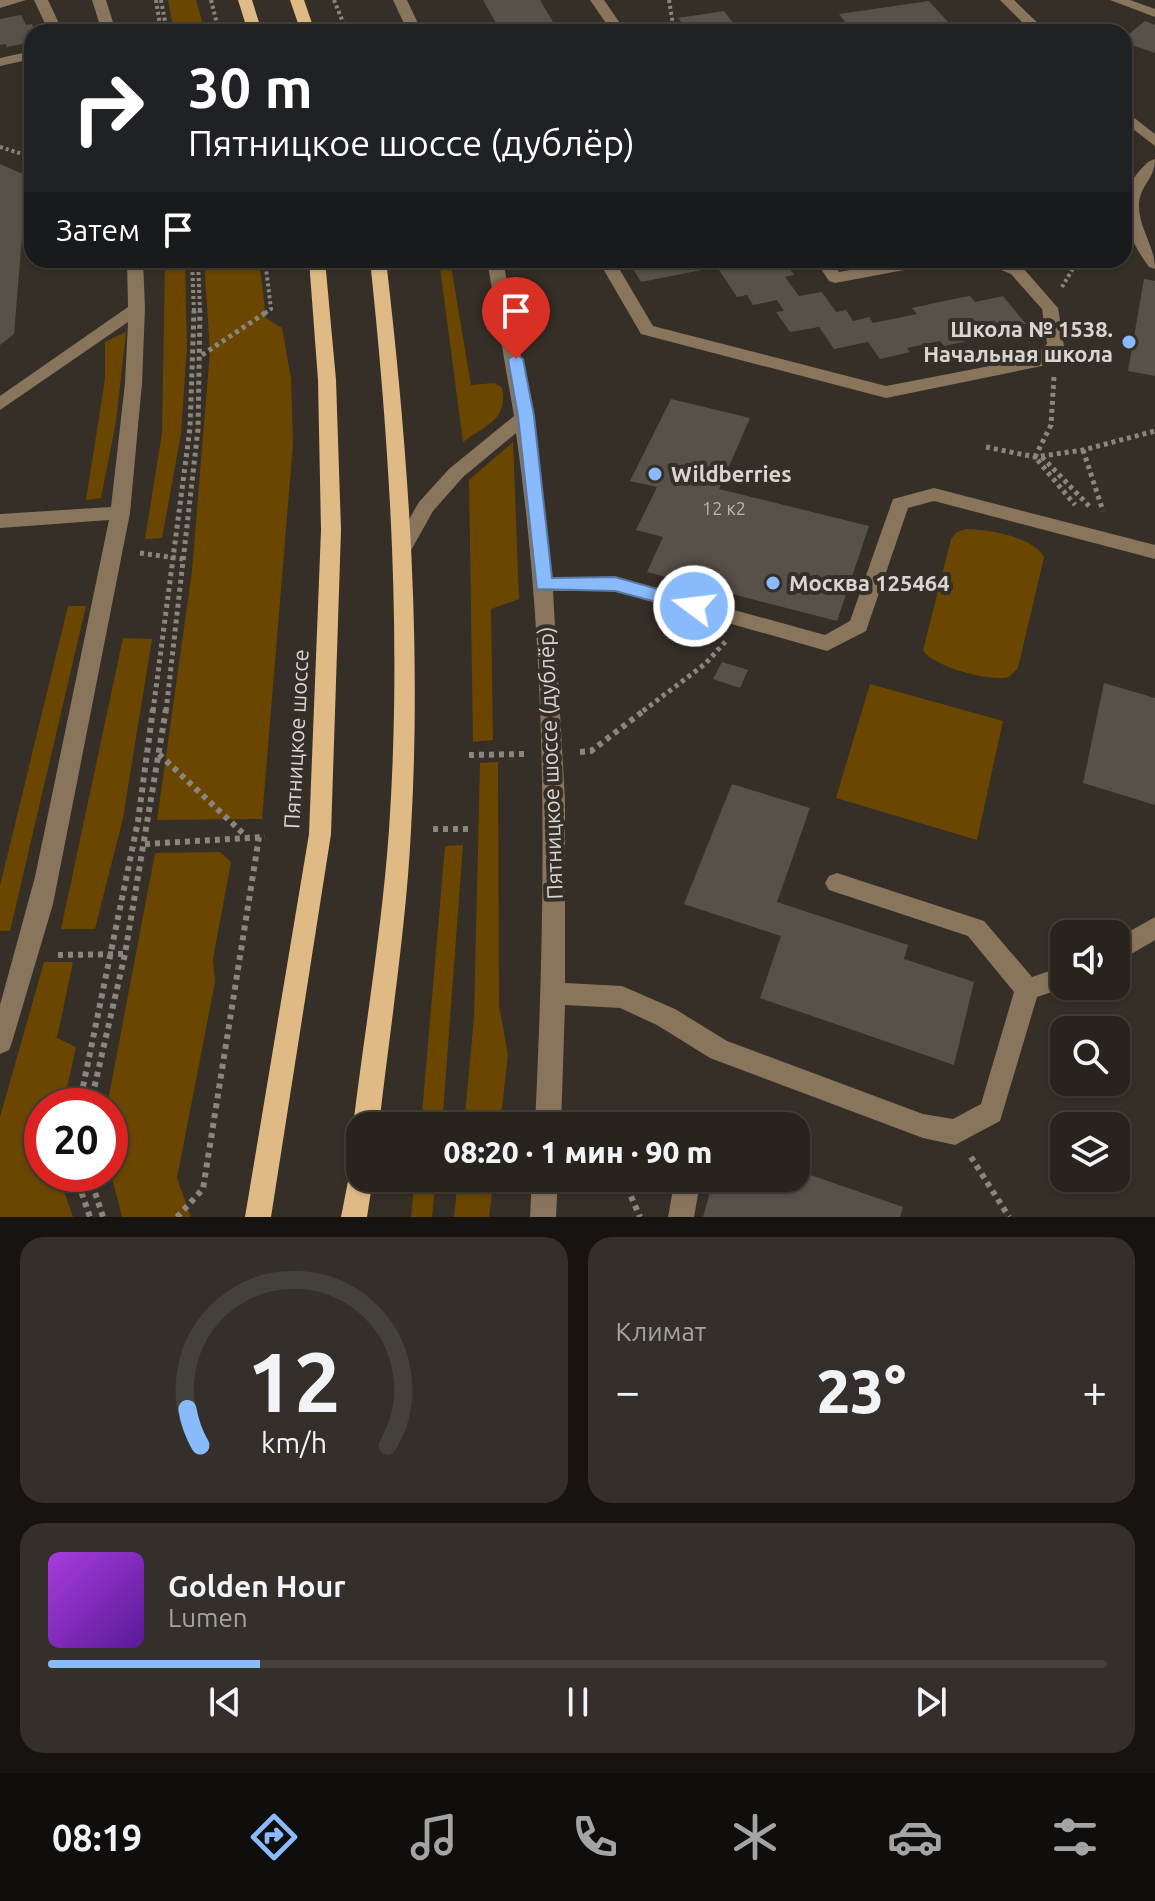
<!DOCTYPE html>
<html lang="ru">
<head>
<meta charset="utf-8">
<style>
  body { margin:0; font-family:Ubuntu,sans-serif; background:#342f2a; color:#f1f3f6; height:100vh; display:flex; flex-direction:column; font-size:30px; white-space:nowrap }
  * { box-sizing:border-box; margin:0 }
  p { font-size:26px; color:#a5a4a4 }
  .icon { flex:none; width:44px; height:44px; fill:none; stroke:currentColor; stroke-width:2; stroke-linecap:round; stroke-linejoin:round }
  .map { position:relative; height:1217px; overflow:hidden }
  .panel { display:flex; flex-direction:column; gap:20px; padding:20px; background:#161310; flex:1 }
  .panel>* { flex:none }
  .banner { position:absolute; left:24px; top:24px; width:1108px; height:244px; border-radius:24px; box-shadow:0 2px 6px #0004,0 0 0 2px #44403b; background:#202124; color:#fff; overflow:hidden }
  .controls { position:absolute; left:1050px; top:920px; display:grid; gap:16px }
  .controls a { display:grid; place-items:center; width:80px; height:80px; border-radius:16px; background:#28231d; box-shadow:0 2px 6px #0004,0 0 0 2px #44403b; font-size:40px }
  .speed { position:absolute; left:24px; top:1088px; display:flex; gap:16px; font-size:40px; font-weight:700; text-align:center }
  .speed>* { display:grid; place-content:center; width:104px; height:104px; border-radius:50%; background:#28231d; box-shadow:0 2px 6px #0004,0 0 0 2px #44403b; line-height:1 }
  .speed .limit { border:12px solid #d22; background:#fff; color:#111 }
  .pin { position:absolute; display:grid; place-items:center; width:68px; height:68px; color:#fff; margin:-82px -34px; border-radius:50% 50% 50% 0; rotate:-45deg; box-shadow:0 0 8px #0007 }
  .pin .icon { rotate:45deg }
  .me { position:absolute; width:88px; margin:-44px; rotate:285deg; stroke-linejoin:round; filter:drop-shadow(0 0 6px #0008) }
  .turn { display:flex; align-items:center; gap:28px; height:168px; padding:0 32px; font-size:36px }
  .turn .icon { width:104px; height:104px; stroke-width:2.5 }
  .turn b { display:block; font-size:56px; line-height:68px }
  .then { display:flex; align-items:center; height:76px; padding:0 32px; background:#0003; gap:16px; font-size:30px }
  .big { font-size:60px; font-weight:800; line-height:1.1 }
  .panel .tile { flex:1; display:flex; flex-direction:column; justify-content:center; gap:12px; min-width:0; padding:0 28px; border-radius:24px; background:#342f2a }
  .panel .dial { align-items:center; gap:0 }
  .dial svg { height:208px; overflow:visible; fill:none; stroke:#44403b; stroke-width:7; stroke-linecap:round; text-anchor:middle }
  .dial text { fill:#f1f3f6; stroke:none }
  .song { display:flex; align-items:center; gap:24px }
  .cover { width:96px; height:96px; border-radius:12px; background:linear-gradient(135deg,hsl(280 70% 55%),hsl(270 70% 35%)) }
  .played { height:8px; border-radius:4px; background:linear-gradient(90deg,#89bafc 20%,#44403b 20%) }
  .keys { display:flex; justify-content:space-around; direction:ltr }
  .heat { display:flex; justify-content:space-between; align-items:center; font-size:44px; direction:ltr }
  .panel .tiles { flex:1; display:grid; gap:20px; grid-template-columns:1fr 1fr }
  .tile:last-child { grid-column:span 2 }
  .trip { position:absolute; left:346px; top:1112px; width:464px; height:80px; border-radius:24px; background:#28231d; box-shadow:0 2px 6px #0004,0 0 0 2px #44403b; font-weight:800; line-height:80px; text-align:center }
  .menu { display:flex; height:128px; justify-content:space-around; align-items:center; background:#100e0c; color:#a5a4a4 }
  .menu .icon { width:56px; height:56px }
  .menu .active { color:#89bafc }
  .menu b { font-size:36px; color:#f1f3f6 }
  .map>svg:first-child { display:block }
</style>
</head>
<body>
<div class="map">
<svg width="1155" height="1217" viewBox="0 0 1155 1217">
  <rect width="100%" height="100%" fill="#352f27"/>
  <path fill="#6a4600" d="M 168,0 L 196,0 L 205,32 L 174,32 Z
    M 165,260 L 185,260 L 187,347 L 181,434 L 162,538 L 145,539 L 162,433 Z
    M 204,260 L 259,260 L 266,318 L 282,328 L 291,378 L 293,444 L 262,819 L 157,820 L 192,571 L 210,351 Z
    M 439,260 L 450,260 L 471,385 L 495,383 L 502,388 C 508,420 487,424 463,442 Z
    M 126,332 L 116,422 L 101,498 L 86,500 L 105,379 L 105,342 Z
    M 513,442 L 519,599 L 491,609 L 493,740 L 473,742 L 469,480 Z
    M 966,529 C 987,529 1034,537 1044,557 L 1018,668 L 1009,677 C 990,682 933,667 923,650 L 951,539 L 957,532 Z
    M 68,606 L 86,606 L 10,931 L 0,931 L 0,886 Z
    M 123,638 L 152,639 L 123,818 L 95,929 L 61,929 Z
    M 870,684 L 1003,721 L 977,840 L 836,798 Z
    M 498,762 L 499,1006 L 508,1054 L 500,1126 L 464,1126 L 474,1017 L 480,763 Z
    M 463,845 L 442,1126 L 421,1126 L 445,846 Z
    M 220,852 L 231,862 L 213,959 L 215,982 L 177,1178 L 191,1217 L 122,1217 L 110,1171 L 110,1106 L 107,1106 L 155,853 Z
    M 44,962 L 73,962 L 57,1038 L 76,1047 L 63,1106 L 42,1106 L 42,1174 L 58,1174 L 73,1217 L 0,1217 L 0,1117 Z
    M 415,1178 L 436,1178 L 432,1217 L 411,1217 Z
    M 458,1178 L 494,1178 L 489,1217 L 454,1217 Z"/>
  <path fill="#585149" d="M 483,0 L 540,0 L 559,32 L 501,32 Z
    M 929,1 L 948,22 L 922,25 L 928,32 L 889,32 L 886,28 L 853,32 L 839,14 Z
    M 724,11 L 740,32 L 689,32 L 678,18 Z
    M 21,15 L 26,25 L 32,24 L 34,29 L 27,31 L 32,42 L 7,47 L 6,44 L 0,45 L 0,19 Z
    M 1145,21 L 1155,25 L 1155,53 L 1124,42 L 1124,38 Z
    M 0,164 L 27,176 L 14,334 L 0,345 Z
    M 628,260 L 784,260 L 794,275 L 785,277 L 799,296 L 822,292 L 836,312 L 846,310 L 853,321 L 869,317 L 873,323 L 917,314 L 912,308 L 944,301 L 970,296 L 975,302 L 1003,296 L 1026,324 L 1011,327 L 1014,331 L 944,346 L 940,341 L 907,348 L 910,352 L 880,359 L 868,342 L 834,349 L 819,327 L 790,332 L 776,312 L 784,311 L 777,300 L 753,305 L 747,295 L 737,297 L 717,267 L 641,282 Z
    M 1144,279 L 1155,281 L 1155,376 L 1128,371 Z
    M 671,399 L 750,418 L 719,489 L 869,526 L 837,621 L 647,572 L 663,537 L 636,530 L 657,487 L 630,481 Z
    M 722,662 L 748,670 L 740,688 L 713,679 Z
    M 1104,683 L 1155,698 L 1155,805 L 1083,783 Z
    M 732,784 L 810,808 L 777,902 L 908,945 L 904,959 L 974,982 L 954,1065 L 760,998 L 781,936 L 684,904 Z
    M 796,1170 L 903,1207 L 900,1217 L 703,1217 L 714,1178 L 796,1178 Z"/>
  <g fill="none" stroke-linecap="round" stroke-linejoin="round">
    <path stroke="#8a857e" stroke-width="4" stroke-dasharray="3 3" stroke-linecap="butt" d="M 156,0 L 161,32
      M 161,0 L 167,32
      M 211,0 L 219,32
      M 334,0 L 345,27
      M 669,0 L 674,31
      M 0,147 L 32,157
      M 192,260 L 194,313
      M 198,260 L 200,313
      M 1062,287 L 1078,260
      M 265,313 L 271,309 L 265,260"/>
    <path stroke="#8a857e" stroke-width="5" stroke-dasharray="4 4" stroke-linecap="butt" d="M 202,355 L 268,311
      M 1054,377 L 1051,425 L 1035,457 L 1075,505
      M 986,447 L 1035,457 L 1083,450 L 1155,431
      M 1083,450 L 1103,511
      M 1042,457 L 1090,507
      M 140,553 L 183,559
      M 153,711 L 190,428 L 194,311
      M 166,711 L 198,429 L 200,311
      M 643,711 L 705,664 L 726,641"/>
    <path stroke="#8a857e" stroke-width="6" stroke-dasharray="5 5" stroke-linecap="butt" d="M 580,752 L 591,751 L 646,709
      M 159,754 L 248,838
      M 469,755 L 524,754
      M 433,829 L 472,829
      M 145,844 L 265,837
      M 58,955 L 125,954
      M 79,1106 L 138,821 L 153,709
      M 90,1106 L 125,954 L 166,709
      M 598,1122 L 600,1126
      M 971,1157 L 1009,1217
      M 75,1174 L 90,1217
      M 89,1174 L 103,1217
      M 623,1178 L 640,1217
      M 177,1217 L 203,1189 L 259,837"/>
    <path fill="#88755c" fill-rule="evenodd" d="M 0,0 L 26,0 L 0,8 Z
      M 34,0 L 48,0 L 63,32 L 49,32 Z
      M 92,0 L 106,0 L 116,32 L 102,32 Z
      M 393,0 L 407,0 L 422,32 L 408,32 Z
      M 590,0 L 604,0 L 626,32 L 612,32 Z
      M 1000,0 L 1014,0 L 1047,32 L 1032,32 Z
      M 1110,0 L 1130,0 L 1155,9 L 1155,17 Z
      M 32,51 L 32,59 L 0,66 L 0,58 Z
      M 1124,110 L 1155,134 L 1155,146 L 1124,122 Z
      M 1155,159 C 1155,180 1139,185 1139,206 C 1139,229 1155,246 1155,269 L 1149,267 C 1129,240 1113,205 1136,175 C 1142,168 1147,161 1155,159 Z
      M 127,260 L 143,260 L 145,308 L 142,383 L 130,513 L 53,904 L 12,1042 L 9,1050 L 0,1054 L 0,1005 L 35,877 L 109,520 L 0,528 L 0,514 L 111,507 L 125,383 L 128,322 L 0,410 L 0,396 L 128,307 Z
      M 487,260 L 503,260 L 531,412 L 535,416 L 532,420 L 552,577 L 615,577 L 825,635 L 850,621 L 893,499 L 934,488 L 1155,545 L 1155,559 L 934,501 L 908,508 L 866,631 L 827,651 L 615,591 L 553,591 L 565,800 L 565,983 L 622,986 L 675,1009 L 727,1041 L 923,1114 L 953,1119 L 981,1104 L 1014,992 L 968,936 L 829,890 L 825,883 L 829,876 L 837,873 L 984,921 L 1032,977 L 1064,966 L 1064,986 L 1069,986 L 1037,997 L 1000,1121 L 955,1145 L 923,1138 L 710,1058 L 657,1025 L 620,1008 L 565,1005 L 561,1126 L 535,1126 C 546,895 549,663 516,433 L 463,477 L 433,511 L 409,554 L 402,556 L 392,549 L 419,502 L 449,469 L 514,416 Z
      M 598,260 L 614,260 L 653,326 L 886,386 L 1031,358 L 1047,344 L 1042,309 L 1011,274 L 976,260 L 1000,260 L 1023,268 L 1058,308 L 1064,346 L 1042,366 L 886,398 L 641,334 Z
      M 815,260 L 831,260 L 839,272 L 905,260 L 939,260 L 931,265 L 835,283 L 829,281 Z
      M 1155,917 L 1155,940 L 1116,963 L 1116,939 Z
      M 532,1178 L 558,1178 L 556,1217 L 530,1217 Z
      M 675,1178 L 701,1178 L 694,1217 L 668,1217 Z"/>
    <path fill="#e0ba84" fill-rule="evenodd" d="M 238,0 L 252,0 L 262,32 L 248,32 Z
      M 290,0 L 304,0 L 315,32 L 301,32 Z
      M 309,260 L 325,260 L 336,380 L 341,530 L 331,834 L 271,1217 L 245,1217 L 309,834 L 321,530 L 318,380 Z
      M 370,260 L 386,260 C 408,449 422,640 411,830 C 406,929 390,1028 379,1126 L 360,1126 L 360,1136 L 353,1126 C 365,1028 382,929 389,830 C 402,640 390,449 370,260 Z
      M 360,1162 L 360,1178 L 373,1178 L 367,1217 L 341,1217 L 351,1166 Z"/>
  </g>
  <path fill="#89bafc" stroke="#5979a4" stroke-width="2" d="M 516,354 L 523,359 L 534,416 L 552,578 L 615,577 L 700,601 L 703,606 L 700,610 L 694,612 L 615,591 L 537,589 L 518,416 L 508,359 Z"/>
  <g fill="#89bafc" stroke="#352f27" stroke-width="3">
    <circle cx="1129" cy="342" r="8"/>
    <circle cx="655" cy="474" r="8"/>
    <circle cx="773" cy="583" r="8"/>
  </g>
  <g text-anchor="middle" stroke-width="8" stroke-linejoin="round" paint-order="stroke">
    <g font-size="18" fill="#b9b4ae">
      <text x="724" y="515">12 к2</text>
    </g>
    <g font-size="22" font-weight="bold" fill="#d9d5d0" stroke="#352f27" text-anchor="start">
      <text x="1113" y="337" text-anchor="end">Школа № 1538.<tspan x="1113" dy="25">Начальная школа</tspan></text>
      <text x="671" y="482">Wildberries</text>
      <text x="789" y="591">Москва 125464</text>
    </g>
    <g font-size="22" fill="#d9d5d0" stroke="#352f27">
      <text transform="translate(296 739) rotate(-87)" y="8">Пятницкое шоссе</text>
      <text transform="translate(550 763) rotate(-92)" y="8">Пятницкое шоссе (дублёр)</text>
    </g>
  </g>
</svg>
<div class="controls">
<a><svg class="icon" aria-label="sound" viewBox="0 0 24 24"><path d="M4 9h4l5-4v14l-5-4H4zM17 9q2 3 0 6"/></svg></a>
<a><svg class="icon" aria-label="search" viewBox="0 0 24 24"><circle cx="10" cy="10" r="6"/><path d="M15 15l6 6"/></svg></a>
<a><svg class="icon" aria-label="layers" viewBox="0 0 24 24"><path d="M12 4l9 5-9 5-9-5zM3 14l9 5 9-5"/></svg></a>
</div>
<div class="speed"><div class="limit">20</div></div>
<div class="pin" style="left:516px;top:359px;background:#d93025"><svg class="icon" aria-label="arrive" viewBox="0 0 24 24"><path d="M6 21V4h12l-3 4 3 4H6"/></svg></div>
<svg class="me" style="left:694px;top:606px" viewBox="-20 -20 40 40"><circle r="17" fill="#89bafc" stroke="#fff" stroke-width="3"/><path d="M0-11L8 9 0 5-8 9z" fill="#fff"/></svg>
<div class="trip">08:20 · 1 мин · 90 m</div>
<div class="banner">
<div class="turn"><svg class="icon" aria-label="right" viewBox="0 0 24 24"><path d="M7 20v-9h11M14 6l5 5-5 5"/></svg><div><b>30 m</b>Пятницкое шоссе (дублёр)</div></div>
<div class="then">Затем<svg class="icon" aria-label="arrive" viewBox="0 0 24 24"><path d="M6 21V4h12l-3 4 3 4H6"/></svg></div>
</div>
</div>
<section class="panel">
<div class="tiles">
<div class="tile dial"><svg viewBox="0 0 100 80">
<path d="M14 69A42 42 0 1 1 86 69"/>
<path d="M14 69A42 42 0 0 1 9 55" stroke="#89bafc"/>
<text x="50" y="56" font-size="32" font-weight="700">12</text>
<text x="50" y="72" font-size="11">km/h</text>
</svg></div>
<div class="tile"><p>Климат</p>
<div class="heat"><a>−</a><b class="big">23°</b><a>+</a></div>
</div>
<div class="tile">
<div class="song"><i class="cover"></i><div><b>Golden Hour</b><p>Lumen</p></div></div>
<div class="played"></div>
<div class="keys"><svg class="icon" aria-label="previous" viewBox="0 0 24 24"><path d="M18 5L8 12l10 7zM5 5v14"/></svg><svg class="icon" aria-label="pause" viewBox="0 0 24 24"><path d="M8 5v14M16 5v14"/></svg><svg class="icon" aria-label="next" viewBox="0 0 24 24"><path d="M6 5l10 7-10 7zM19 5v14"/></svg></div>
</div>
</div>
</section>
<nav class="menu">
<b>08:19</b>
<svg class="icon active" aria-label="directions" viewBox="0 0 24 24"><path d="M12 3l9 9-9 9-9-9zM9 14v-3h6M13 9l2 2-2 2"/></svg>
<svg class="icon" aria-label="music" viewBox="0 0 24 24"><path d="M9 18V5l10-2v13"/><circle cx="6" cy="18" r="3"/><circle cx="16" cy="16" r="3"/></svg>
<svg class="icon" aria-label="phone" viewBox="0 0 24 24"><path d="M5 4h4l2 5-3 2q2 4 5 5l2-3 5 2v4C11 20 4 13 5 4z"/></svg>
<svg class="icon" aria-label="climate" viewBox="0 0 24 24"><path d="M12 3v18M4 7l16 10M4 17L20 7"/></svg>
<svg class="icon" aria-label="car" viewBox="0 0 24 24"><path d="M5 17H2v-5l4-1 3-4h7l3 4 3 1v5h-3M9 17h6M6 11h13"/><circle cx="7" cy="17" r="2"/><circle cx="17" cy="17" r="2"/></svg>
<svg class="icon" aria-label="filters" viewBox="0 0 24 24"><path d="M4 7h16M4 17h16"/><circle cx="9" cy="7" r="2"/><circle cx="15" cy="17" r="2"/></svg>
</nav>
</body>
</html>
